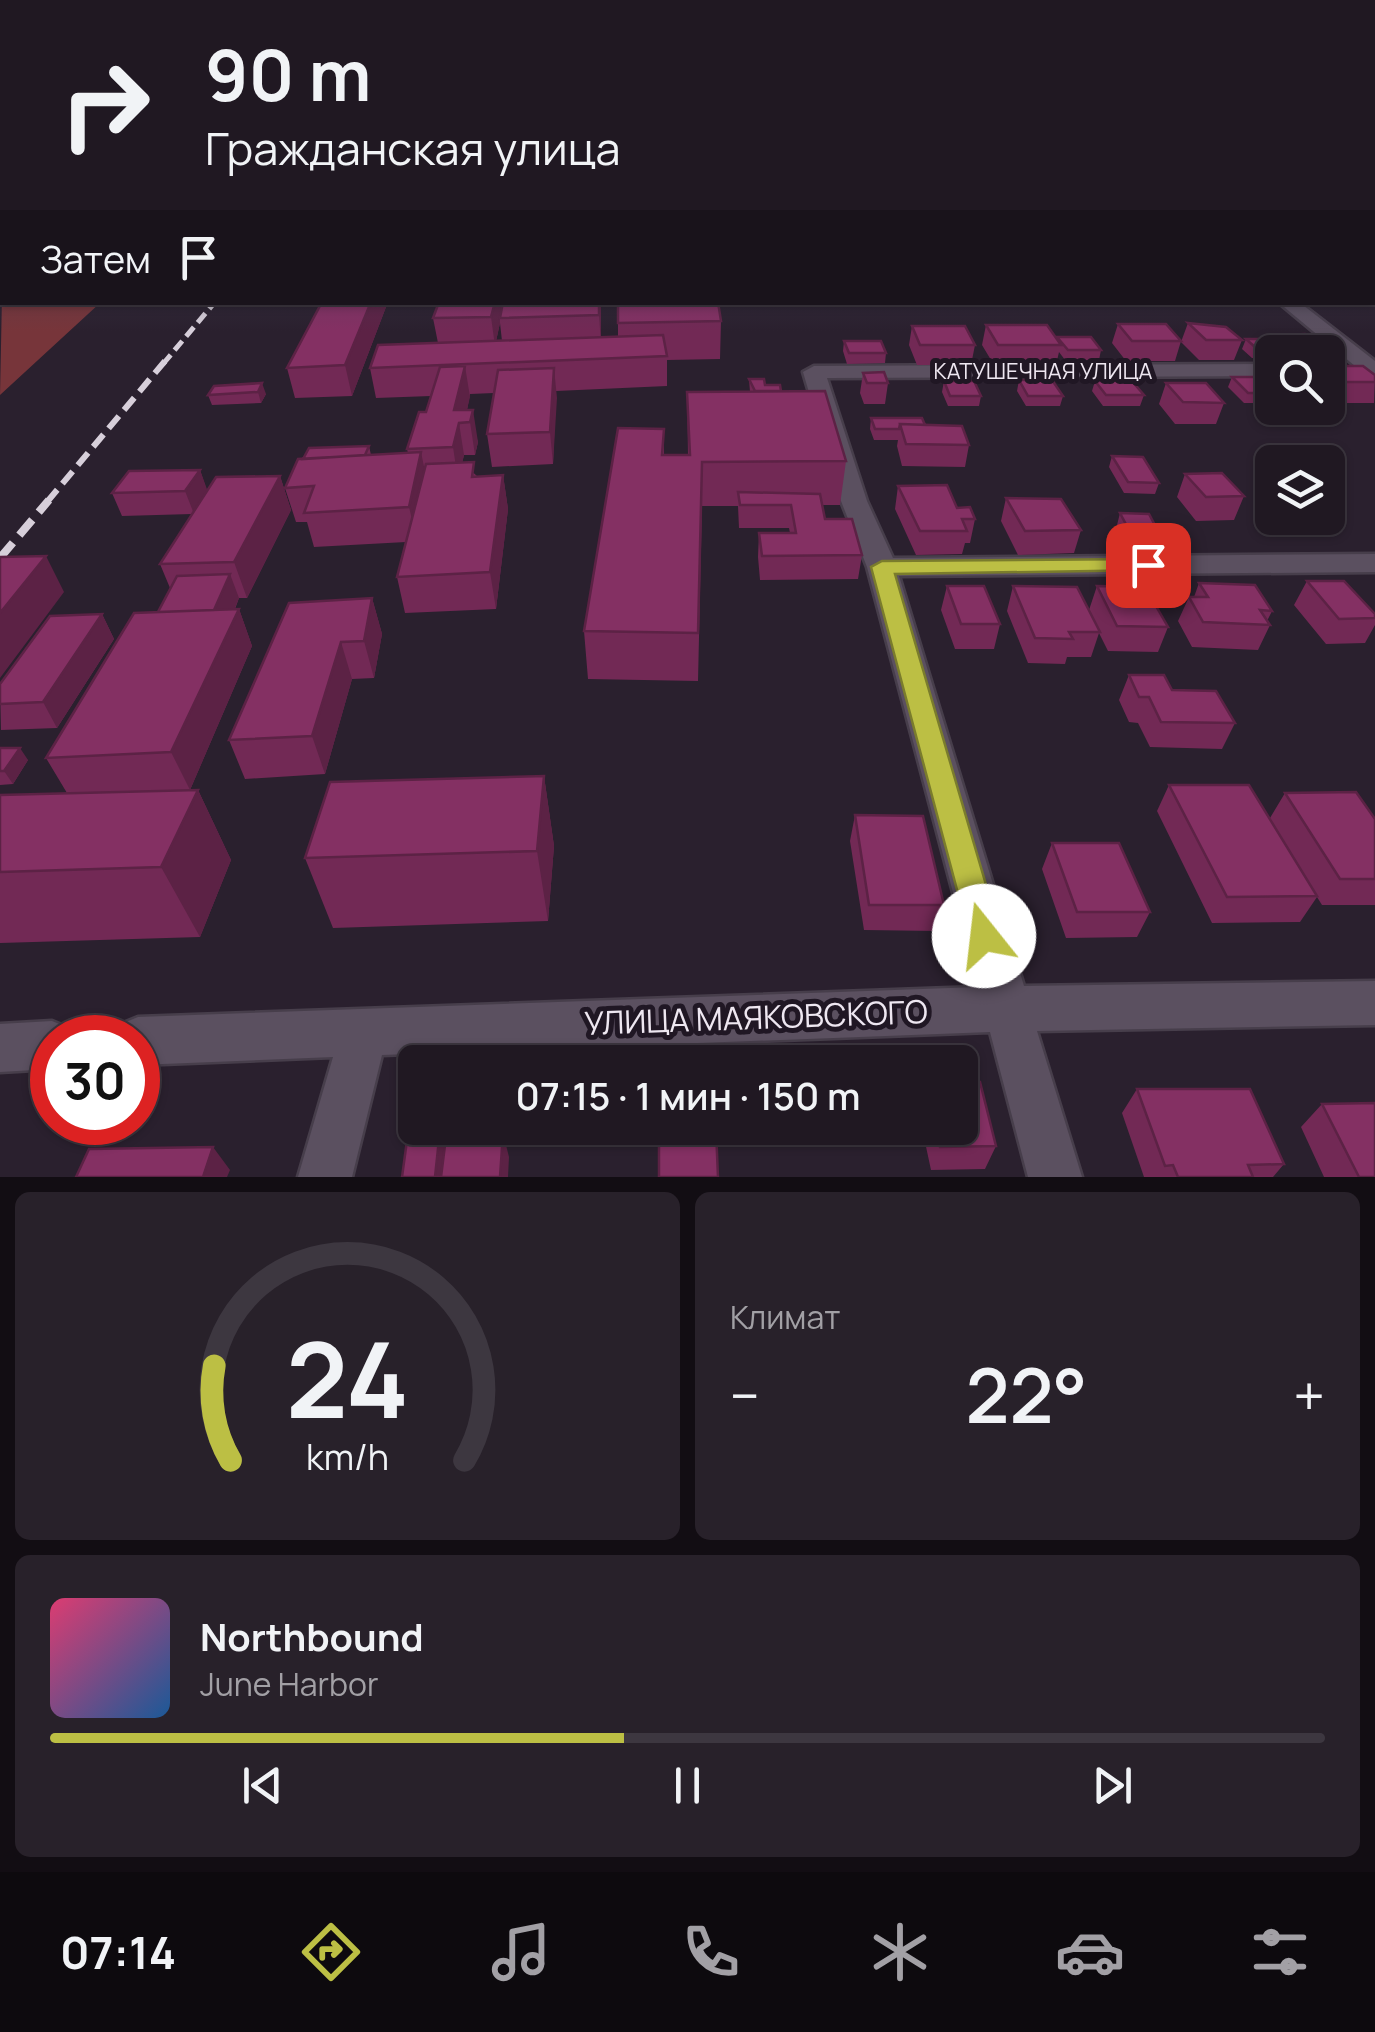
<!DOCTYPE html>
<html lang="ru">
<head>
<meta charset="utf-8">
<style>
  body { margin:0; font-family:Manrope,sans-serif; background:#28212a; color:#f1f3f6; height:100vh; display:flex; flex-direction:column; font-size:38px; white-space:nowrap }
  * { box-sizing:border-box; margin:0 }
  p { font-size:32px; color:#a2a0a5 }
  .icon { flex:none; width:55px; height:55px; fill:none; stroke:currentColor; stroke-width:2; stroke-linecap:round; stroke-linejoin:round }
  .map { position:relative; height:1177px; overflow:hidden }
  .panel { display:flex; flex-direction:column; gap:15px; padding:15px; background:#120d13; flex:1 }
  .panel>* { flex:none }
  .banner { position:absolute; left:0px; top:0px; width:1375px; height:305px; box-shadow:0 2px 8px #0004,0 0 0 2px #3d3740; background:#201822; color:#f1f3f6; overflow:hidden }
  .controls { position:absolute; left:1255px; top:335px; display:grid; gap:20px }
  .controls a { display:grid; place-items:center; width:90px; height:90px; border-radius:15px; background:#201822; box-shadow:0 2px 8px #0004,0 0 0 2px #3d3740; font-size:50px }
  .speed { position:absolute; left:30px; top:1015px; display:flex; gap:20px; font-size:50px; font-weight:700; text-align:center }
  .speed>* { display:grid; place-content:center; width:130px; height:130px; border-radius:50%; background:#201822; box-shadow:0 2px 8px #0004,0 0 0 2px #3d3740; line-height:1 }
  .speed .limit { border:15px solid #d22; background:#fff; color:#111 }
  .pin { position:absolute; display:grid; place-items:center; width:85px; height:85px; color:#fff; margin:-42px; border-radius:20px; box-shadow:0 5px 15px #0006 }
  .me { position:absolute; width:110px; margin:-55px; rotate:344deg; stroke-linejoin:round; filter:drop-shadow(0 0 8px #0008) }
  .turn { display:flex; align-items:center; gap:35px; height:210px; padding:0 40px; font-size:45px }
  .turn .icon { width:130px; height:130px; stroke-width:2.5 }
  .turn b { display:block; font-size:70px; line-height:85px }
  .then { display:flex; align-items:center; height:95px; padding:0 40px; background:#0003; gap:20px; font-size:38px }
  .big { font-size:75px; font-weight:600; line-height:1.1 }
  .panel .tile { flex:1; display:flex; flex-direction:column; justify-content:center; gap:15px; min-width:0; padding:0 35px; border-radius:15px; background:#28212a }
  .panel .dial { align-items:center; gap:0 }
  .dial svg { height:260px; overflow:visible; fill:none; stroke:#3d3740; stroke-width:7; stroke-linecap:round; text-anchor:middle }
  .dial text { fill:#f1f3f6; stroke:none }
  .song { display:flex; align-items:center; gap:30px }
  .cover { width:120px; height:120px; border-radius:15px; background:linear-gradient(135deg,hsl(340 70% 55%),hsl(210 70% 35%)) }
  .played { height:10px; border-radius:5px; background:linear-gradient(90deg,#bcbf44 45%,#3d3740 45%) }
  .keys { display:flex; justify-content:space-around; direction:ltr }
  .heat { display:flex; justify-content:space-between; align-items:center; font-size:55px; direction:ltr }
  .panel .tiles { flex:1; display:grid; gap:15px; grid-template-columns:1fr 1fr }
  .tile:last-child { grid-column:span 2 }
  .trip { position:absolute; left:398px; top:1045px; width:580px; height:100px; border-radius:15px; background:#201822; box-shadow:0 2px 8px #0004,0 0 0 2px #3d3740; font-weight:600; line-height:100px; text-align:center }
  .menu { display:flex; height:160px; justify-content:space-around; align-items:center; background:#0d0a0e; color:#a2a0a5 }
  .menu .icon { width:70px; height:70px }
  .menu .active { color:#bcbf44 }
  .menu b { font-size:45px; color:#f1f3f6 }
  .map>svg:first-child { display:block }
</style>
</head>
<body>
<div class="map">
<svg width="1375" height="1177" viewBox="0 0 1375 1177">
  <rect width="100%" height="100%" fill="#2a202e"/>
  <path fill="#77353a" d="M 2,296 L 2,302 L 100,303 L 0,395 Z"/>
  <g fill="none" stroke-linecap="round" stroke-linejoin="round">
    <g stroke="#473e4b" stroke-width="5">
      <path id="minor" d="M 2,233 L 2,243 L 0,244 L 0,234 Z
        M 1278,302 L 1299,302 L 1375,361 L 1375,377 L 1367,376 Z
        M 1272,364 L 1272,376 L 827,378 L 867,501 L 893,558 L 1375,554 L 1375,572 L 899,576 L 1024,986 L 1375,981 L 1375,1025 L 1037,1031 L 1082,1177 L 1028,1177 L 990,1032 L 382,1055 L 352,1177 L 298,1177 L 333,1057 L 138,1065 L 138,1038 L 115,1038 L 121,1024 L 138,1017 L 978,987 L 867,567 L 841,501 L 803,372 L 814,366 Z
        M 52,1021 L 69,1028 L 73,1038 L 52,1038 L 52,1069 L 0,1072 L 0,1024 Z"/>
    </g>
    <g stroke="#473e4b" stroke-width="5">
      <path id="major" d="M 0,190 L 2,190 L 2,198 L 0,198 Z"/>
    </g>
    <use href="#minor" fill="#5b5060" fill-rule="evenodd"/>
    <use href="#major" fill="#8782b8" fill-rule="evenodd"/>
    <path stroke="#d7cfda" stroke-width="5" stroke-dasharray="12 6" stroke-linecap="butt" d="M 163,364 L 215,302"/>
    <path stroke="#d7cfda" stroke-width="6" stroke-dasharray="16 8" stroke-linecap="butt" d="M 47,502 L 165,361"/>
    <path stroke="#d7cfda" stroke-width="8" stroke-dasharray="20 10" stroke-linecap="butt" d="M 0,558 L 49,500"/>
  </g>
  <path fill="#722955" fill-rule="evenodd" d="M 1372,204 L 1375,204 L 1375,305 L 1371,302 L 1372,302 Z
    M 601,302 L 601,337 L 618,336 L 618,323 L 721,321 L 720,359 L 667,360 L 667,386 L 556,391 L 553,464 L 492,467 L 487,434 L 494,393 L 470,394 L 467,410 L 478,442 L 475,455 L 464,455 L 462,463 L 477,476 L 503,475 L 508,509 L 496,609 L 405,613 L 397,577 L 406,542 L 314,547 L 307,522 L 296,522 L 285,488 L 369,446 L 371,455 L 408,453 L 407,449 L 426,412 L 431,396 L 376,398 L 370,368 L 438,343 L 433,318 ZM 500,323 L 502,341 L 496,341 Z
    M 386,304 L 386,307 L 352,396 L 295,398 L 287,368 Z
    M 1188,323 L 1242,340 L 1234,360 L 1199,360 L 1181,342 Z
    M 1118,324 L 1181,341 L 1175,361 L 1126,361 L 1112,343 Z
    M 986,325 L 1057,339 L 1057,337 L 1101,350 L 1099,360 L 1065,360 L 1059,352 L 1056,365 L 994,365 L 982,345 Z
    M 912,326 L 975,345 L 971,365 L 917,365 L 909,345 Z
    M 1281,335 L 1321,346 L 1318,352 L 1272,352 L 1272,358 L 1252,358 L 1242,349 L 1246,339 L 1279,340 Z
    M 844,341 L 886,353 L 885,363 L 847,364 L 843,351 Z
    M 1328,366 L 1375,375 L 1374,403 L 1328,403 Z
    M 863,373 L 888,383 L 885,404 L 864,404 L 860,393 Z
    M 1232,377 L 1272,390 L 1271,403 L 1244,403 L 1228,387 Z
    M 749,379 L 781,391 L 846,461 L 840,505 L 822,505 L 825,519 L 862,555 L 858,579 L 760,580 L 758,557 L 759,533 L 790,533 L 789,528 L 739,528 L 738,506 L 702,506 L 698,681 L 588,679 L 584,631 L 664,429 L 664,455 L 688,455 L 687,392 L 750,392 Z
    M 1019,380 L 1063,396 L 1060,406 L 1026,406 L 1017,391 Z
    M 944,381 L 981,396 L 979,406 L 948,406 L 942,392 Z
    M 1095,381 L 1144,395 L 1140,406 L 1103,406 L 1092,391 Z
    M 1166,383 L 1224,403 L 1216,424 L 1175,424 L 1159,404 Z
    M 214,386 L 266,394 L 261,403 L 212,405 L 208,395 Z
    M 871,418 L 925,425 L 969,445 L 965,467 L 902,466 L 897,446 L 898,440 L 874,440 L 870,429 Z
    M 1112,456 L 1159,483 L 1155,494 L 1124,493 L 1109,467 Z
    M 200,470 L 207,491 L 280,476 L 291,510 L 247,598 L 239,598 L 235,609 L 239,609 L 252,646 L 190,790 L 198,790 L 231,860 L 200,937 L 0,943 L 0,795 L 67,793 L 46,758 L 158,612 L 170,588 L 160,564 L 192,514 L 122,516 L 112,493 Z
    M 1185,474 L 1244,496 L 1234,520 L 1196,521 L 1177,497 Z
    M 1272,479 L 1272,518 L 1324,518 L 1319,529 L 1279,530 L 1253,503 L 1263,480 Z
    M 898,486 L 957,508 L 975,519 L 970,543 L 965,543 L 962,554 L 916,555 L 895,509 Z
    M 1006,498 L 1081,530 L 1074,553 L 1018,555 L 1001,521 Z
    M 1120,513 L 1158,531 L 1154,543 L 1125,542 L 1117,525 Z
    M 1307,581 L 1375,614 L 1375,625 L 1365,643 L 1326,644 L 1294,605 Z
    M 1199,583 L 1272,611 L 1267,621 L 1270,625 L 1258,650 L 1192,647 L 1178,621 L 1189,597 L 1194,597 Z
    M 947,586 L 1000,624 L 994,649 L 955,649 L 941,610 Z
    M 1013,586 L 1089,610 L 1097,586 L 1168,627 L 1158,652 L 1108,651 L 1099,633 L 1091,657 L 1067,657 L 1065,664 L 1028,663 L 1007,611 Z
    M 372,598 L 382,634 L 374,678 L 352,679 L 325,774 L 245,779 L 229,740 Z
    M 102,614 L 114,639 L 57,728 L 1,730 L 0,684 Z
    M 1129,675 L 1235,723 L 1222,749 L 1150,747 L 1138,723 L 1129,722 L 1119,700 Z
    M 0,748 L 28,760 L 13,784 L 0,785 Z
    M 544,776 L 554,846 L 548,921 L 333,928 L 305,858 Z
    M 1169,785 L 1270,818 L 1285,793 L 1375,819 L 1375,905 L 1322,905 L 1317,897 L 1300,922 L 1212,923 L 1157,811 Z
    M 855,815 L 944,905 L 937,931 L 864,930 L 850,841 Z
    M 1052,843 L 1150,912 L 1137,937 L 1066,938 L 1042,869 Z
    M 1137,1089 L 1284,1164 L 1273,1177 L 1144,1177 L 1122,1113 Z
    M 1322,1104 L 1375,1177 L 1324,1177 L 1301,1127 Z
    M 922,1128 L 960,1128 L 996,1146 L 985,1169 L 931,1170 Z"/>
  <path fill="#5c2245" d="M 358,302 L 399,302 L 386,304 L 386,307 L 352,396 L 345,365 Z
    M 495,302 L 505,302 L 500,318 L 500,323 L 495,346 L 491,317 Z
    M 599,302 L 601,302 L 601,344 L 599,315 Z
    M 465,366 L 470,397 L 464,422 L 459,423 L 464,455 L 458,480 L 453,447 L 454,410 Z
    M 554,368 L 557,398 L 553,464 L 550,432 Z
    M 262,383 L 266,394 L 261,403 L 258,392 Z
    M 473,410 L 478,442 L 475,455 L 470,422 Z
    M 421,452 L 428,486 L 417,541 L 409,507 Z
    M 200,470 L 208,492 L 194,514 L 185,491 Z
    M 503,475 L 508,509 L 496,609 L 490,572 Z
    M 280,476 L 291,510 L 247,598 L 234,562 Z
    M 46,556 L 64,592 L 0,678 L 0,613 Z
    M 230,574 L 239,598 L 219,647 L 209,622 Z
    M 372,598 L 382,634 L 374,678 L 364,641 Z
    M 239,609 L 252,646 L 190,790 L 171,752 Z
    M 102,614 L 114,639 L 57,728 L 43,702 Z
    M 341,642 L 352,679 L 325,774 L 312,736 Z
    M 20,748 L 28,760 L 13,784 L 4,771 Z
    M 544,776 L 554,846 L 548,921 L 537,851 Z
    M 198,790 L 231,860 L 200,937 L 161,867 Z
    M 440,1130 L 449,1154 L 446,1177 L 435,1177 Z
    M 503,1133 L 509,1157 L 508,1177 L 500,1177 Z
    M 213,1147 L 230,1170 L 227,1177 L 203,1177 Z"/>
  <path fill="#843063" stroke="#5c2245" stroke-width="2.5" d="M 1372,222 L 1375,223 L 1375,244 L 1372,242 Z
    M 322,302 L 371,302 L 345,365 L 287,368 Z
    M 439,302 L 495,302 L 491,317 L 433,318 Z
    M 503,302 L 599,302 L 599,315 L 500,318 Z
    M 618,302 L 718,302 L 721,321 L 618,323 Z
    M 1188,323 L 1226,327 L 1242,340 L 1206,340 Z
    M 1118,324 L 1166,324 L 1181,341 L 1132,341 Z
    M 986,325 L 1047,325 L 1061,345 L 998,345 Z
    M 912,326 L 965,326 L 975,345 L 920,345 Z
    M 1305,334 L 1321,346 L 1297,347 L 1281,335 Z
    M 663,335 L 667,356 L 370,368 L 378,345 Z
    M 1057,337 L 1091,337 L 1101,350 L 1068,350 Z
    M 1246,339 L 1278,339 L 1289,348 L 1256,348 Z
    M 844,341 L 881,341 L 886,353 L 849,353 Z
    M 465,366 L 454,410 L 473,410 L 470,422 L 459,423 L 453,447 L 407,449 L 419,412 L 426,412 L 440,367 Z
    M 1328,366 L 1363,366 L 1375,375 L 1375,382 L 1335,382 L 1328,377 Z
    M 554,368 L 550,432 L 487,434 L 498,370 Z
    M 884,372 L 888,383 L 867,383 L 863,373 Z
    M 1232,377 L 1258,377 L 1272,390 L 1272,393 L 1248,393 Z
    M 749,379 L 764,379 L 765,385 L 780,385 L 781,391 L 755,391 Z
    M 1019,380 L 1052,380 L 1063,396 L 1028,396 Z
    M 1131,380 L 1144,395 L 1106,395 L 1095,381 Z
    M 944,381 L 974,381 L 981,396 L 950,396 Z
    M 262,383 L 258,392 L 208,395 L 214,386 Z
    M 1166,383 L 1206,383 L 1224,403 L 1183,402 Z
    M 825,391 L 846,461 L 702,462 L 698,633 L 584,631 L 618,428 L 664,429 L 662,455 L 690,455 L 687,392 Z
    M 871,418 L 922,418 L 925,425 L 900,424 L 899,429 L 875,429 Z
    M 900,424 L 962,426 L 969,445 L 906,444 Z
    M 369,446 L 365,455 L 303,459 L 309,448 Z
    M 421,452 L 409,507 L 304,513 L 314,486 L 285,488 L 298,459 Z
    M 1112,456 L 1143,457 L 1159,483 L 1128,482 Z
    M 474,462 L 472,477 L 503,475 L 490,572 L 397,577 L 426,464 Z
    M 200,470 L 185,491 L 112,493 L 129,471 Z
    M 1222,473 L 1244,496 L 1206,497 L 1185,474 Z
    M 280,476 L 234,562 L 160,564 L 216,477 Z
    M 1272,479 L 1272,490 L 1263,480 Z
    M 947,485 L 957,508 L 970,507 L 975,519 L 962,519 L 967,531 L 920,531 L 898,486 Z
    M 738,492 L 820,494 L 825,519 L 852,519 L 862,555 L 762,556 L 759,533 L 796,533 L 791,505 L 740,505 Z
    M 1006,498 L 1061,499 L 1081,530 L 1025,531 Z
    M 1120,513 L 1149,514 L 1158,531 L 1129,530 Z
    M 46,556 L 0,613 L 0,557 Z
    M 230,574 L 214,610 L 158,612 L 177,576 Z
    M 1307,581 L 1344,581 L 1375,614 L 1375,618 L 1339,619 Z
    M 1199,583 L 1255,585 L 1272,611 L 1260,610 L 1270,625 L 1203,622 L 1189,597 L 1208,597 Z
    M 947,586 L 984,586 L 1000,624 L 961,624 Z
    M 1013,586 L 1077,587 L 1100,632 L 1069,632 L 1073,639 L 1035,638 Z
    M 1097,586 L 1145,587 L 1168,627 L 1117,626 Z
    M 372,598 L 364,641 L 341,642 L 312,736 L 229,740 L 289,603 Z
    M 239,609 L 171,752 L 46,758 L 134,613 Z
    M 102,614 L 43,702 L 0,704 L 0,684 L 50,616 Z
    M 1129,675 L 1164,675 L 1172,690 L 1216,691 L 1235,723 L 1161,722 L 1149,697 L 1139,697 Z
    M 0,748 L 20,748 L 4,771 L 0,771 Z
    M 544,776 L 537,851 L 305,858 L 330,782 Z
    M 1169,785 L 1249,785 L 1317,896 L 1227,897 Z
    M 198,790 L 161,867 L 0,872 L 0,795 Z
    M 1356,792 L 1375,819 L 1375,879 L 1340,879 L 1285,793 Z
    M 855,815 L 923,816 L 944,905 L 869,905 Z
    M 1052,843 L 1119,843 L 1150,912 L 1077,912 Z
    M 960,1082 L 980,1082 L 996,1146 L 940,1147 L 935,1128 L 960,1128 Z
    M 1137,1089 L 1250,1089 L 1284,1164 L 1248,1165 L 1253,1177 L 1178,1177 L 1173,1165 L 1165,1166 Z
    M 1375,1103 L 1375,1177 L 1359,1177 L 1322,1104 Z
    M 716,1129 L 718,1177 L 659,1177 L 659,1131 Z
    M 440,1130 L 435,1177 L 402,1177 L 408,1133 Z
    M 503,1133 L 500,1177 L 441,1177 L 446,1137 Z
    M 213,1147 L 203,1177 L 76,1177 L 89,1149 Z"/>
  <linearGradient id="sky" x2="0" y2="1"><stop stop-color="#171219"/><stop offset="0.5" stop-color="#444257"/><stop offset="1" stop-color="#444257" stop-opacity="0"/></linearGradient>
  <rect width="1375" height="331" fill="url(#sky)"/>
  <path fill="#bcbf44" stroke="#7a7c2c" stroke-width="2.5" d="M 1148,559 L 1159,565 L 1155,570 L 895,574 L 1001,936 L 996,946 L 984,950 L 972,946 L 871,567 L 882,561 Z"/>
  <g text-anchor="middle" stroke-width="10" stroke-linejoin="round" paint-order="stroke">
    <g font-size="22" fill="#eee7f1" stroke="#201724">
      <text x="1043" y="379">КАТУШЕЧНАЯ УЛИЦА</text>
    </g>
    <g font-size="32" fill="#eee7f1" stroke="#201724">
      <text transform="translate(756 1018) rotate(-2)" y="11">УЛИЦА МАЯКОВСКОГО</text>
    </g>
  </g>
</svg>
<div class="controls">
<a><svg class="icon" aria-label="search" viewBox="0 0 24 24"><circle cx="10" cy="10" r="6"/><path d="M15 15l6 6"/></svg></a>
<a><svg class="icon" aria-label="layers" viewBox="0 0 24 24"><path d="M12 4l9 5-9 5-9-5zM3 14l9 5 9-5"/></svg></a>
</div>
<div class="speed"><div class="limit">30</div></div>
<div class="pin" style="left:1148px;top:565px;background:#d93025"><svg class="icon" aria-label="arrive" viewBox="0 0 24 24"><path d="M6 21V4h12l-3 4 3 4H6"/></svg></div>
<svg class="me" style="left:984px;top:936px" viewBox="-20 -20 40 40"><circle r="19" fill="#fff"/><path d="M0-13L10 11 0 6-10 11z" fill="#bcbf44"/></svg>
<div class="trip">07:15 · 1 мин · 150 m</div>
<div class="banner">
<div class="turn"><svg class="icon" aria-label="right" viewBox="0 0 24 24"><path d="M7 20v-9h11M14 6l5 5-5 5"/></svg><div><b>90 m</b>Гражданская улица</div></div>
<div class="then">Затем<svg class="icon" aria-label="arrive" viewBox="0 0 24 24"><path d="M6 21V4h12l-3 4 3 4H6"/></svg></div>
</div>
</div>
<section class="panel">
<div class="tiles">
<div class="tile dial"><svg viewBox="0 0 100 80">
<path d="M14 69A42 42 0 1 1 86 69"/>
<path d="M14 69A42 42 0 0 1 9 40" stroke="#bcbf44"/>
<text x="50" y="56" font-size="32" font-weight="700">24</text>
<text x="50" y="72" font-size="11">km/h</text>
</svg></div>
<div class="tile"><p>Климат</p>
<div class="heat"><a>−</a><b class="big">22°</b><a>+</a></div>
</div>
<div class="tile">
<div class="song"><i class="cover"></i><div><b>Northbound</b><p>June Harbor</p></div></div>
<div class="played"></div>
<div class="keys"><svg class="icon" aria-label="previous" viewBox="0 0 24 24"><path d="M18 5L8 12l10 7zM5 5v14"/></svg><svg class="icon" aria-label="pause" viewBox="0 0 24 24"><path d="M8 5v14M16 5v14"/></svg><svg class="icon" aria-label="next" viewBox="0 0 24 24"><path d="M6 5l10 7-10 7zM19 5v14"/></svg></div>
</div>
</div>
</section>
<nav class="menu">
<b>07:14</b>
<svg class="icon active" aria-label="directions" viewBox="0 0 24 24"><path d="M12 3l9 9-9 9-9-9zM9 14v-3h6M13 9l2 2-2 2"/></svg>
<svg class="icon" aria-label="music" viewBox="0 0 24 24"><path d="M9 18V5l10-2v13"/><circle cx="6" cy="18" r="3"/><circle cx="16" cy="16" r="3"/></svg>
<svg class="icon" aria-label="phone" viewBox="0 0 24 24"><path d="M5 4h4l2 5-3 2q2 4 5 5l2-3 5 2v4C11 20 4 13 5 4z"/></svg>
<svg class="icon" aria-label="climate" viewBox="0 0 24 24"><path d="M12 3v18M4 7l16 10M4 17L20 7"/></svg>
<svg class="icon" aria-label="car" viewBox="0 0 24 24"><path d="M5 17H2v-5l4-1 3-4h7l3 4 3 1v5h-3M9 17h6M6 11h13"/><circle cx="7" cy="17" r="2"/><circle cx="17" cy="17" r="2"/></svg>
<svg class="icon" aria-label="filters" viewBox="0 0 24 24"><path d="M4 7h16M4 17h16"/><circle cx="9" cy="7" r="2"/><circle cx="15" cy="17" r="2"/></svg>
</nav>
</body>
</html>
